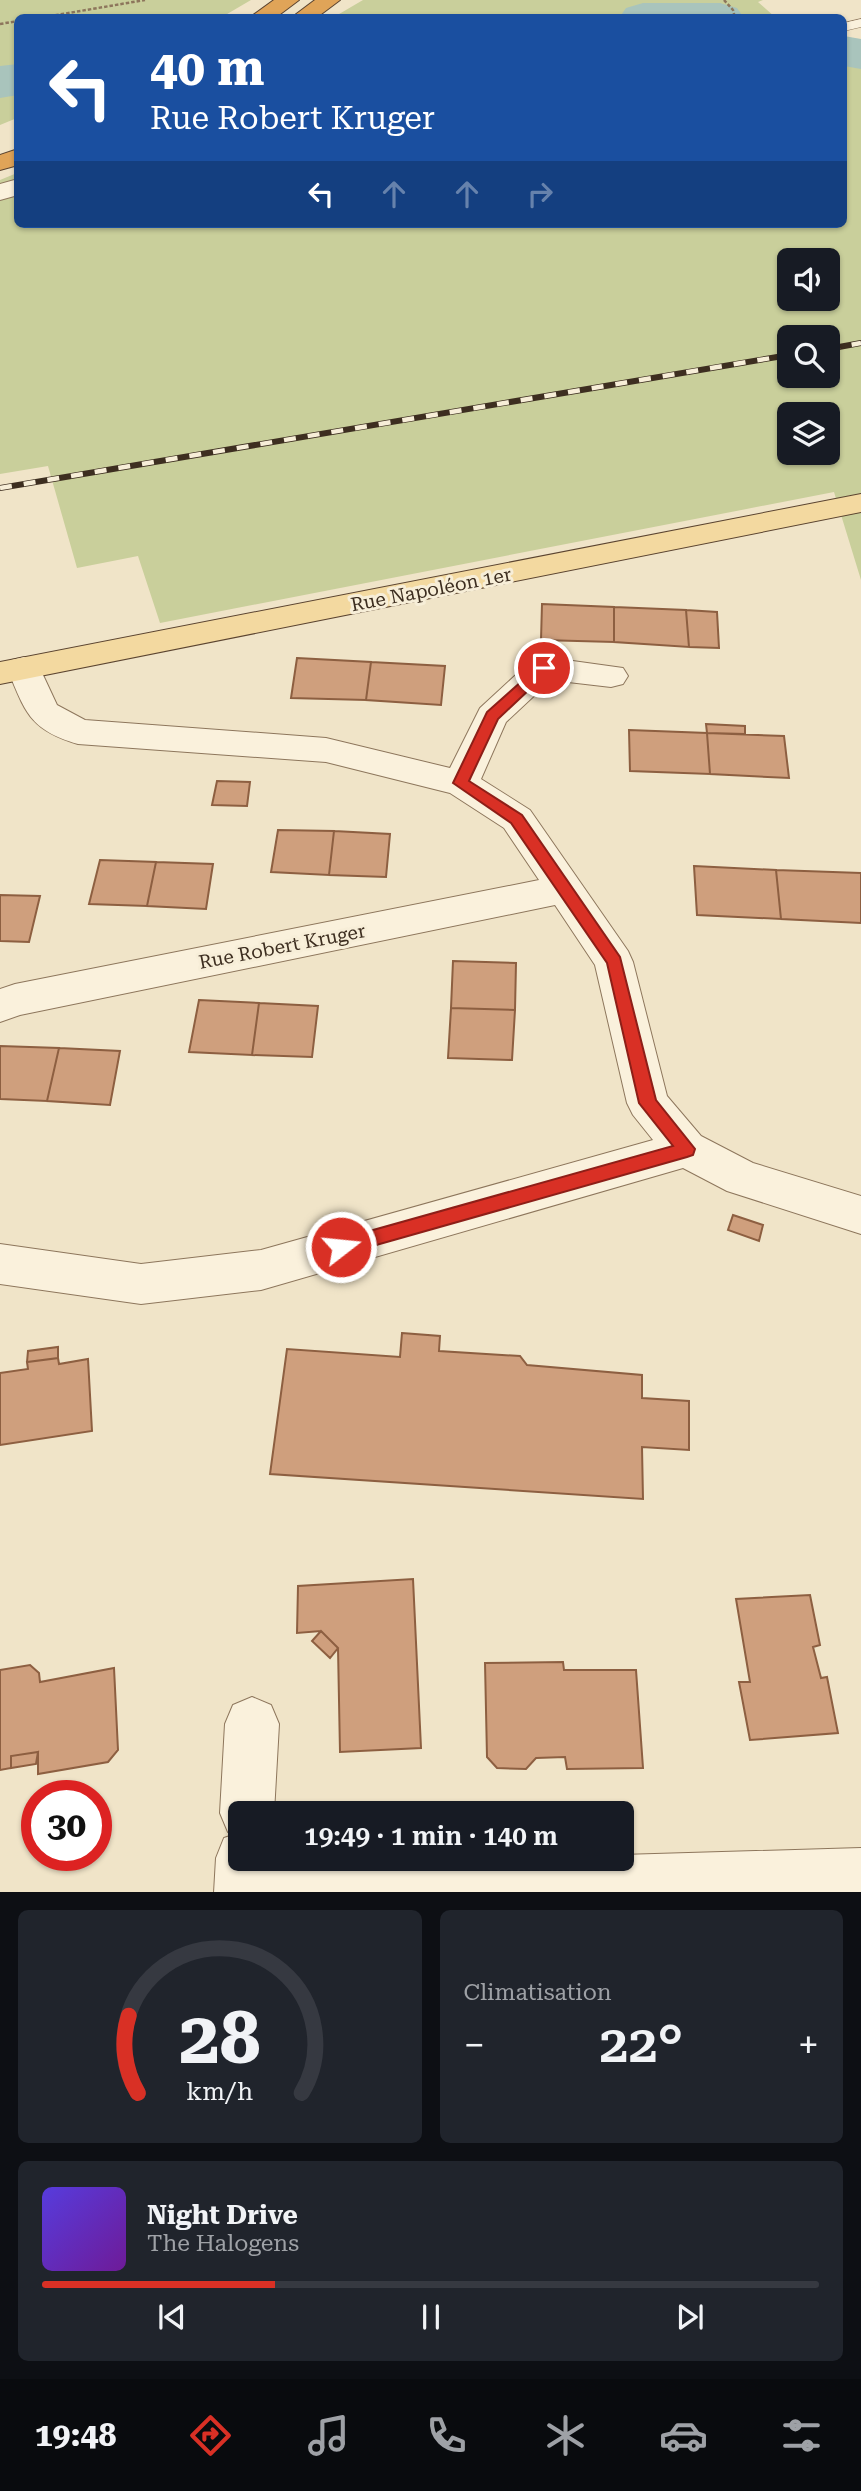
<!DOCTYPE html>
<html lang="fr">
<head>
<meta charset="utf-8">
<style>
  body { margin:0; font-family:"Roboto Serif",serif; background:#20242c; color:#f1f3f6; height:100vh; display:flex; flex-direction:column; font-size:26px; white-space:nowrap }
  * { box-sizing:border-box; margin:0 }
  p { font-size:23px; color:#9ea1a6 }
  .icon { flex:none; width:38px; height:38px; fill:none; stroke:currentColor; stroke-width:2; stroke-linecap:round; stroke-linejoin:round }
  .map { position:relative; height:1892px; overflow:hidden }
  .side { display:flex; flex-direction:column; gap:18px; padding:18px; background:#0d0f14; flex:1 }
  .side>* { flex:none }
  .top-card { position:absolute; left:14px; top:14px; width:833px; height:214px; border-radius:10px; box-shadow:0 2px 5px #0004; background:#1a4fa0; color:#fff; overflow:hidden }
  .controls { position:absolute; left:777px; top:248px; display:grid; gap:14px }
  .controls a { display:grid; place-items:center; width:63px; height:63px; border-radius:10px; background:#171b24; box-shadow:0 2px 5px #0004; font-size:35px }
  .speed { position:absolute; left:21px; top:1780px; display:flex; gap:14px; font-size:35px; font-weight:700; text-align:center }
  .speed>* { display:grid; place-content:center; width:91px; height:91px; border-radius:50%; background:#171b24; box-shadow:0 2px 5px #0004; line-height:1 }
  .speed .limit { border:10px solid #d22; background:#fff; color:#111 }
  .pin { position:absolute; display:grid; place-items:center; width:60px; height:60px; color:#fff; margin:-30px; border:4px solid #fff; border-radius:50%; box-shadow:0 2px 7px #0007 }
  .me { position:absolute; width:77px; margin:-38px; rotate:74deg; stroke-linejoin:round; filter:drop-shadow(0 0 5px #0008) }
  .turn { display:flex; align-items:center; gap:24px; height:147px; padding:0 21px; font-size:32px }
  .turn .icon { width:91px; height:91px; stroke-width:2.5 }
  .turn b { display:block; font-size:49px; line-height:60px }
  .lanes { display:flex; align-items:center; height:66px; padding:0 21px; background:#0003; justify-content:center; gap:35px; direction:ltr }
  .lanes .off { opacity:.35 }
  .big { font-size:52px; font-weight:600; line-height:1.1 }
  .side .tile { flex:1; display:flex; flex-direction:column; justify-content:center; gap:10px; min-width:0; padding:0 24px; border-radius:10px; background:#20242c }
  .side .dial { align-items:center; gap:0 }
  .dial svg { height:182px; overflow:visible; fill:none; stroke:#363941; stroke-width:7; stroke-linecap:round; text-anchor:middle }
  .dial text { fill:#f1f3f6; stroke:none }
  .song { display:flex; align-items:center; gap:21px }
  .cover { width:84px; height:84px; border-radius:10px; background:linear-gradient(135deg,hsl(250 70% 55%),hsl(280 70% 35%)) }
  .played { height:7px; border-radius:4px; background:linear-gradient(90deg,#d93025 30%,#363941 30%) }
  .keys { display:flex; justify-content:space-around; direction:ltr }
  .heat { display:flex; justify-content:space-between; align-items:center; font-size:38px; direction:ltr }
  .side .tiles { flex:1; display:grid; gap:18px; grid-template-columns:1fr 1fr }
  .tile:last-child { grid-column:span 2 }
  .trip { position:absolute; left:228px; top:1801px; width:406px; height:70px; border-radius:10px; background:#171b24; box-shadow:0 2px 5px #0004; font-weight:600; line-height:70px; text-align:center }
  .tabs { display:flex; height:112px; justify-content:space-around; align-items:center; background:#090b0e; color:#9ea1a6 }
  .tabs .icon { width:49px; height:49px }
  .tabs .active { color:#d93025 }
  .tabs b { font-size:32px; color:#f1f3f6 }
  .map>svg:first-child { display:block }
</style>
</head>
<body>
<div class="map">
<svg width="861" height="1893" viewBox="0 0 861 1893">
  <rect width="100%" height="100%" fill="#f0e4c8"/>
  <path fill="#c9cf9b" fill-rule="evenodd" d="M 0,0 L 251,0 L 222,17 L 18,18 L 17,118 L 0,125 Z
    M 363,0 L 763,0 L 758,2 L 775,17 L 334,17 Z
    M 844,51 L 861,54 L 861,580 L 834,492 L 160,623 L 138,556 L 77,568 L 48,466 L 0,474 L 0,180 L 17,173 L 18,224 L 844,224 ZM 789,261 L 828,261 L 828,299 L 789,299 ZM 789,338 L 828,338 L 828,376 L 789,376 ZM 789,415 L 828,415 L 828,453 L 789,453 Z"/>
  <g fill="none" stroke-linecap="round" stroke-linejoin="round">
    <path fill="#a9c4bc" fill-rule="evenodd" d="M 643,3 L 720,3 L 737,8 L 744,18 L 619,18 L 626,8 Z
      M 844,36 L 861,39 L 861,69 L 844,66 Z
      M 18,64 L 18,95 L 0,98 L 0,66 Z"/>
  </g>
  <path fill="#cf9f7d" stroke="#8d5f41" stroke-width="2" d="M 542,604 L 614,607 L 614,642 L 541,640 Z
    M 614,607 L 686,610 L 689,647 L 614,642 Z
    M 686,610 L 717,612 L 719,648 L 689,647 Z
    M 297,658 L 371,662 L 366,700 L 291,698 Z
    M 371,662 L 445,666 L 441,705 L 366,700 Z
    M 706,724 L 745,726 L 745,734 L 707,733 Z
    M 629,730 L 707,733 L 710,774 L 630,771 Z
    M 707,733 L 784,736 L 789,778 L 710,774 Z
    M 217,781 L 250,782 L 247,806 L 212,805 Z
    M 278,830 L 334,831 L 329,875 L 271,872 Z
    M 334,831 L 390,834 L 386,877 L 329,875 Z
    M 100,860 L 156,862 L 147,906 L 89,904 Z
    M 156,862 L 213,864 L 206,909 L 147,906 Z
    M 694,866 L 776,870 L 781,919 L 697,915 Z
    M 776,870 L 861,873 L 861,923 L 781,919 Z
    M 0,895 L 40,896 L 29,942 L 0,941 Z
    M 453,961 L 516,963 L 515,1010 L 451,1008 Z
    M 199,1000 L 259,1003 L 252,1055 L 189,1052 Z
    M 259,1003 L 318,1006 L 312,1057 L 252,1055 Z
    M 451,1008 L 515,1010 L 512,1060 L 448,1058 Z
    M 0,1046 L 59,1048 L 47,1101 L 0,1099 Z
    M 59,1048 L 120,1051 L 110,1105 L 47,1101 Z
    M 733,1215 L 763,1225 L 759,1241 L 728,1230 Z
    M 402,1333 L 440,1336 L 439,1351 L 520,1356 L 527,1365 L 642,1375 L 642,1398 L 689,1401 L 689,1450 L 642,1447 L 643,1499 L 270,1474 L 287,1349 L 400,1357 Z
    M 58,1347 L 58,1358 L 27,1362 L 28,1351 Z
    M 58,1358 L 59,1364 L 88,1359 L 92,1431 L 0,1445 L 0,1373 L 28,1369 L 27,1362 Z
    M 413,1579 L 421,1748 L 340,1752 L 338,1648 L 321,1631 L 297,1633 L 298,1586 Z
    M 810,1595 L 820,1645 L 813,1647 L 821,1678 L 827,1677 L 838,1733 L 750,1740 L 739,1682 L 750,1682 L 736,1599 Z
    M 321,1631 L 338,1648 L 330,1658 L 312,1641 Z
    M 563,1662 L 564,1670 L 636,1670 L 643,1768 L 567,1769 L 565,1757 L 536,1758 L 526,1769 L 497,1768 L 487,1757 L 485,1663 Z
    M 30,1665 L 39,1673 L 40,1682 L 114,1668 L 118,1750 L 108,1762 L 38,1774 L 38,1752 L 11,1756 L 11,1768 L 0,1770 L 0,1670 Z
    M 38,1752 L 36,1764 L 11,1768 L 11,1756 Z"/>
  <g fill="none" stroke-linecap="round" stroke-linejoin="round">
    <g stroke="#8d765c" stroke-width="1">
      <path id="lane" d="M 861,19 L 861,27 L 844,31 L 844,23 Z"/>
    </g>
    <g stroke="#8d765c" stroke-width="2">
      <path id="street" d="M 18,179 L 18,195 L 0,200 L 0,184 Z
        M 24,657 L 36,660 L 57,705 L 85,720 L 326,738 L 450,768 L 480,708 L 532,660 L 544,657 L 623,668 L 628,676 L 623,684 L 611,687 L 551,680 L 506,722 L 481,779 L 530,810 L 628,951 L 633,962 L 667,1096 L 701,1136 L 753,1163 L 861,1196 L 861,1234 L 727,1191 L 683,1168 L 261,1290 L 141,1304 L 0,1284 L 0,1244 L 141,1264 L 261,1250 L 653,1140 L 633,1115 L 627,1103 L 595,965 L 555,905 L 20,1015 L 0,1022 L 0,989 L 15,984 L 539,880 L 504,828 L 450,793 L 326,762 L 78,744 C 29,730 25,711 7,668 L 12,660 Z
        M 252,1697 L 271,1705 L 279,1724 L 274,1813 L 240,1813 L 240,1858 L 272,1858 L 271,1864 L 482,1858 L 621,1858 L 621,1855 L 861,1848 L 861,1893 L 214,1893 L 216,1858 L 224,1838 L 233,1835 L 228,1832 L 220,1813 L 225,1724 L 233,1705 Z"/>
    </g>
    <g stroke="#5b4430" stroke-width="2">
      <path id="primary" d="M 861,494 L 861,512 L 0,684 L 0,662 Z"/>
    </g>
    <g stroke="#5b4430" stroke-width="2">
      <path id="highway" d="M 274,0 L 299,0 L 275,18 L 249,18 Z
        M 315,0 L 340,0 L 316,18 L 291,18 Z
        M 18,149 L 18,165 L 0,170 L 0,155 Z"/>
    </g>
    <path stroke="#8d765c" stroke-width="2.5" stroke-dasharray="3.5 2" stroke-linecap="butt" d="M 724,0 L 733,10 L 735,18
      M 39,18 L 145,0
      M 0,24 L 18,21"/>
    <use href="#lane" fill="#faf1dc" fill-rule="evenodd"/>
    <use href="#street" fill="#faf1dc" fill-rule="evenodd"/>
    <use href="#primary" fill="#f3d9a0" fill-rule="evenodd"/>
    <use href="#highway" fill="#e0a458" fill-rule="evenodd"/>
    <g stroke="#3d2e20" stroke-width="6">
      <path id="rail" d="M 828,349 L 861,343
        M 0,488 L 789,355"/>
    </g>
    <use href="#rail" stroke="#f7eed8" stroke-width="4.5" stroke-dasharray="12" stroke-linecap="butt"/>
  </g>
  <path fill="#d93025" stroke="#8d1f18" stroke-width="2" d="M 544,663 L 549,665 L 549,671 L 498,719 L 469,781 L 522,815 L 620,957 L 656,1100 L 695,1149 L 693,1155 L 687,1157 L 341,1255 L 334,1253 L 332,1247 L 334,1241 L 341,1239 L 673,1146 L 639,1103 L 607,963 L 511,823 L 453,783 L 487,712 L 540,665 Z"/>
  <g text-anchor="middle" stroke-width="6" stroke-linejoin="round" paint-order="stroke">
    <g font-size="19" fill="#3d2e20" stroke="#f7eed8">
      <text transform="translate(431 589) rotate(-11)" y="7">Rue Napoléon 1er</text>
      <text transform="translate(282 946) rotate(-11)" y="7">Rue Robert Kruger</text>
    </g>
  </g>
</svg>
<div class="controls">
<a><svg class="icon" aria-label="sound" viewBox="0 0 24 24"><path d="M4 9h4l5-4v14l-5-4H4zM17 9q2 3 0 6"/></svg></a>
<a><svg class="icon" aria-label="search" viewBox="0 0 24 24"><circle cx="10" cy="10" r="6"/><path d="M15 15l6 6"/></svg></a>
<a><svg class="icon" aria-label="layers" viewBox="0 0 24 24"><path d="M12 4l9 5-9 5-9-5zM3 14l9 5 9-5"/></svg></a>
</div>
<div class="speed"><div class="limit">30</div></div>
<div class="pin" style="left:544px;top:668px;background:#d93025"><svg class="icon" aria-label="arrive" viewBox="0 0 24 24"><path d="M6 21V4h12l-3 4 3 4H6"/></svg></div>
<svg class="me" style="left:341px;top:1247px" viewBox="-20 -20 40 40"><circle r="17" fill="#d93025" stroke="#fff" stroke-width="3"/><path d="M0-11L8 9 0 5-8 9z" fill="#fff"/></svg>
<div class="trip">19:49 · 1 min · 140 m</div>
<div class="top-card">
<div class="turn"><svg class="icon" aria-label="left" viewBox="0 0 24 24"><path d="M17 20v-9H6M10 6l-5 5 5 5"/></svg><div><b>40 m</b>Rue Robert Kruger</div></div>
<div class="lanes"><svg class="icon" aria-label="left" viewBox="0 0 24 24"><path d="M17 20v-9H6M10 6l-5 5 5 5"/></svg><svg class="icon off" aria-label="ahead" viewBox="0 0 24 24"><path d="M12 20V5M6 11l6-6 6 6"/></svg><svg class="icon off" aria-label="ahead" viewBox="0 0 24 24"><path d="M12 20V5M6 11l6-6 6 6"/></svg><svg class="icon off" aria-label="right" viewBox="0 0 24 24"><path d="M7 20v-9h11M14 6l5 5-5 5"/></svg></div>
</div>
</div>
<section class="side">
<div class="tiles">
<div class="tile dial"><svg viewBox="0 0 100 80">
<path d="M14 69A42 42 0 1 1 86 69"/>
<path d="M14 69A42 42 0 0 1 10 35" stroke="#d93025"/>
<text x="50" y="56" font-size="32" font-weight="700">28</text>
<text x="50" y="72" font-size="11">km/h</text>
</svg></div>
<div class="tile"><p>Climatisation</p>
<div class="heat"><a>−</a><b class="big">22°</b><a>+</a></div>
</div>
<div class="tile">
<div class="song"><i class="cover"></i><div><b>Night Drive</b><p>The Halogens</p></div></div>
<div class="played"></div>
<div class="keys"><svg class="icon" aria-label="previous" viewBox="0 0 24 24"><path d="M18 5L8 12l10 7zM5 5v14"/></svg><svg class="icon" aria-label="pause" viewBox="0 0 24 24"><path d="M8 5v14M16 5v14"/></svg><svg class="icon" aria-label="next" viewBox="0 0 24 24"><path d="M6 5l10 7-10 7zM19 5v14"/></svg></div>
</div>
</div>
</section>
<nav class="tabs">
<b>19:48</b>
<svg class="icon active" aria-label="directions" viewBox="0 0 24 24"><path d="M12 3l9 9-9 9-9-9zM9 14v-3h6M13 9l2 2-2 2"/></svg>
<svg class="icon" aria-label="music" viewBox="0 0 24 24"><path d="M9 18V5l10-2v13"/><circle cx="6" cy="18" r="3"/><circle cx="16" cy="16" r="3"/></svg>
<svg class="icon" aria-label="phone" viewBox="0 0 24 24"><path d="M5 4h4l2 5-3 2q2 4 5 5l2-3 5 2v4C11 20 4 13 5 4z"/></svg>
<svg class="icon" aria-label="climate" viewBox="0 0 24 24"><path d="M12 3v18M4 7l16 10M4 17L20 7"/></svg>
<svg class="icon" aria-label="car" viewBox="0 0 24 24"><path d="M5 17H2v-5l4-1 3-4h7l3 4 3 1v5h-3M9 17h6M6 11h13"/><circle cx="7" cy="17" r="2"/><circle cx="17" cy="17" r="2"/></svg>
<svg class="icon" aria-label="filters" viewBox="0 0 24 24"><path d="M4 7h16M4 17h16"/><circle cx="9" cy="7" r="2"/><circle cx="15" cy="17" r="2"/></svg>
</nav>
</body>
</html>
